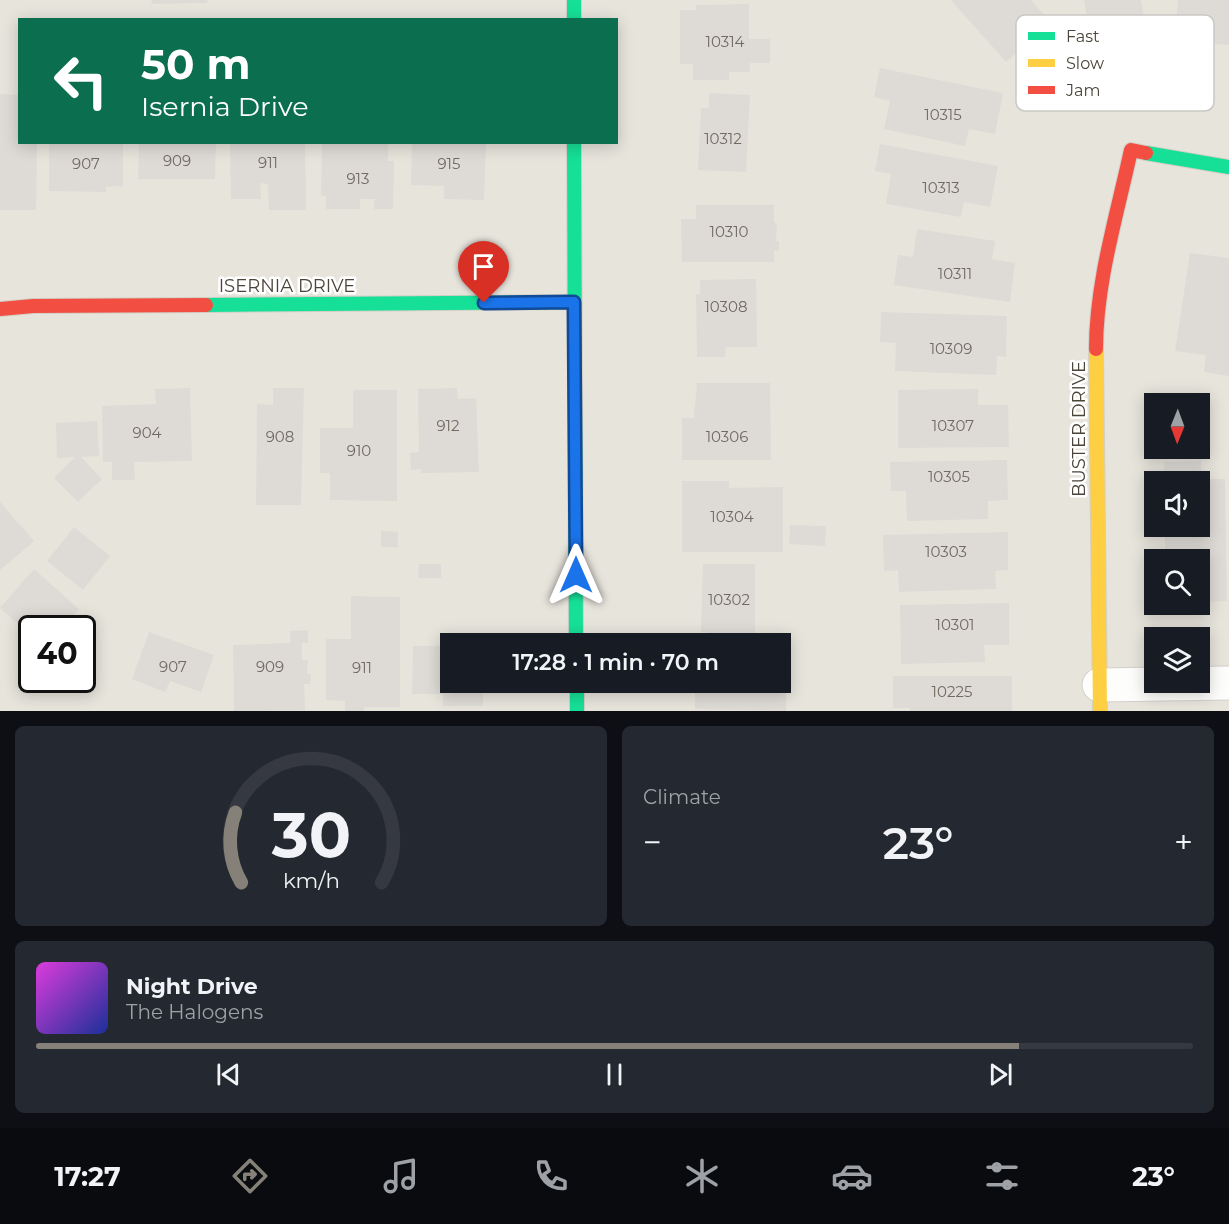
<!DOCTYPE html>
<html lang="en">
<head>
<meta charset="utf-8">
<style>
  body { margin:0; font-family:Montserrat,sans-serif; background:#242831; color:#f1f3f6; height:100vh; display:flex; flex-direction:column; font-size:22px; white-space:nowrap }
  * { box-sizing:border-box; margin:0 }
  p { font-size:20px; color:#9ea1a6 }
  .icon { flex:none; width:33px; height:33px; fill:none; stroke:currentColor; stroke-width:2; stroke-linecap:round; stroke-linejoin:round }
  .map { position:relative; height:711px; overflow:hidden }
  .side { display:flex; flex-direction:column; gap:15px; padding:15px; background:#0d0f14; flex:1 }
  .side>* { flex:none }
  .top-card { position:absolute; left:18px; top:18px; width:600px; height:126px; border-radius:0px; box-shadow:0 3px 15px #0003; background:#0b6e4f; color:#fff; overflow:hidden }
  .needle { width:39px; rotate:181deg }
  .fabs { position:absolute; left:1144px; top:393px; display:grid; gap:12px }
  .fabs a { display:grid; place-items:center; width:66px; height:66px; border-radius:0px; background:#171b24; box-shadow:0 3px 15px #0003; font-size:30px }
  .speed { position:absolute; left:18px; top:615px; display:flex; gap:12px; font-size:30px; font-weight:700; text-align:center }
  .speed>* { display:grid; place-content:center; width:78px; height:78px; border-radius:50%; background:#171b24; box-shadow:0 3px 15px #0003; line-height:1 }
  .speed .limit { border:3px solid #111; border-radius:9px; background:#fff; color:#111 }
  .pin { position:absolute; display:grid; place-items:center; width:51px; height:51px; color:#fff; margin:-62px -26px; border-radius:50% 50% 50% 0; rotate:-45deg; box-shadow:0 0 6px #0007 }
  .pin .icon { rotate:45deg }
  .me { position:absolute; width:66px; margin:-33px; rotate:0deg; stroke-linejoin:round; filter:drop-shadow(0 0 4px #0008) }
  .turn { display:flex; align-items:center; gap:21px; height:126px; padding:0 24px; font-size:27px }
  .turn .icon { width:78px; height:78px; stroke-width:2.5 }
  .turn b { display:block; font-size:42px; line-height:51px }
  .big { font-size:45px; font-weight:600; line-height:1.1 }
  .side .card { flex:1; display:flex; flex-direction:column; justify-content:center; gap:9px; min-width:0; padding:0 21px; border-radius:9px; background:#242831 }
  .side .dial { align-items:center; gap:0 }
  .dial svg { height:156px; overflow:visible; fill:none; stroke:#363941; stroke-width:7; stroke-linecap:round; text-anchor:middle }
  .dial text { fill:#f1f3f6; stroke:none }
  .song { display:flex; align-items:center; gap:18px }
  .cover { width:72px; height:72px; border-radius:9px; background:linear-gradient(135deg,hsl(300 70% 55%),hsl(230 70% 35%)) }
  .played { height:6px; border-radius:3px; background:linear-gradient(90deg,#868178 85%,#363941 85%) }
  .keys { display:flex; justify-content:space-around; direction:ltr }
  .heat { display:flex; justify-content:space-between; align-items:center; font-size:33px; direction:ltr }
  .side .tiles { flex:1; display:grid; gap:15px; grid-template-columns:1fr 1fr }
  .card:last-child { grid-column:span 2 }
  .trip { position:absolute; left:440px; top:633px; width:351px; height:60px; border-radius:0px; background:#171b24; box-shadow:0 3px 15px #0003; font-weight:600; line-height:60px; text-align:center }
  .tab-bar { display:flex; height:96px; justify-content:space-around; align-items:center; background:#090b0e; color:#9ea1a6 }
  .tab-bar .icon { width:42px; height:42px }
  .tab-bar .on { color:#868178 }
  .tab-bar b { font-size:27px; color:#f1f3f6 }
  .map>svg:first-child { display:block }
</style>
</head>
<body>
<div class="map">
<svg width="1229" height="711" viewBox="0 0 1229 711">
  <rect width="100%" height="100%" fill="#f4f2ee"/>
  <path fill="#e7e4dc" fill-rule="evenodd" d="M 0,0 L 1229,0 L 1229,711 L 0,711 ZM 20,20 L 616,20 L 616,142 L 20,142 ZM 1155,404 L 1200,404 L 1200,448 L 1155,448 ZM 1155,482 L 1200,482 L 1200,526 L 1155,526 ZM 1155,560 L 1200,560 L 1200,604 L 1155,604 ZM 32,628 L 82,628 L 82,680 L 32,680 ZM 1155,638 L 1200,638 L 1200,682 L 1155,682 ZM 450,644 L 780,644 L 780,682 L 450,682 Z"/>
  <path fill="#dedbd6" d="M 152,0 L 207,0 L 208,3 L 151,4 Z
    M 951,0 L 1031,0 L 1067,40 L 1038,67 L 1021,49 L 1006,62 Z
    M 1084,0 L 1141,0 L 1144,20 L 1089,28 Z
    M 1178,0 L 1229,0 L 1229,45 L 1175,41 Z
    M 749,4 L 749,39 L 770,39 L 770,63 L 750,63 L 750,72 L 729,72 L 729,80 L 693,80 L 693,64 L 680,64 L 680,10 L 696,10 L 696,5 Z
    M 880,68 L 1003,93 L 995,134 L 969,129 L 965,146 L 884,129 L 890,101 L 874,97 Z
    M 709,93 L 750,95 L 746,172 L 698,170 L 701,108 L 709,108 Z
    M 0,94 L 20,95 L 20,142 L 37,142 L 36,210 L 0,210 Z
    M 49,142 L 123,142 L 123,186 L 106,187 L 106,192 L 49,191 Z
    M 139,142 L 216,142 L 215,179 L 138,179 Z
    M 230,142 L 305,142 L 306,210 L 269,210 L 268,184 L 260,183 L 261,199 L 231,199 Z
    M 322,142 L 388,142 L 388,161 L 394,161 L 393,209 L 374,209 L 375,199 L 360,199 L 360,209 L 326,209 L 326,196 L 321,196 Z
    M 412,142 L 486,142 L 484,200 L 444,199 L 444,186 L 411,185 Z
    M 880,144 L 998,166 L 990,207 L 964,202 L 961,217 L 886,204 L 891,174 L 875,171 Z
    M 696,205 L 774,205 L 774,223 L 777,223 L 776,241 L 779,241 L 779,251 L 774,250 L 774,262 L 682,262 L 681,219 L 696,219 Z
    M 917,229 L 995,241 L 992,259 L 1015,263 L 1010,302 L 894,285 L 898,255 L 913,257 Z
    M 1190,253 L 1229,258 L 1229,376 L 1204,372 L 1206,355 L 1175,351 Z
    M 756,279 L 757,347 L 726,347 L 725,357 L 697,357 L 696,294 L 700,294 L 700,280 Z
    M 881,312 L 1007,316 L 1006,357 L 997,356 L 996,375 L 895,371 L 896,343 L 880,342 Z
    M 697,383 L 770,383 L 771,460 L 682,460 L 682,418 L 694,418 Z
    M 190,388 L 192,461 L 134,462 L 135,480 L 112,480 L 112,462 L 103,462 L 102,406 L 156,404 L 155,389 Z
    M 273,388 L 304,388 L 301,505 L 256,505 L 257,404 L 273,405 Z
    M 457,388 L 458,399 L 476,398 L 479,472 L 421,473 L 421,469 L 411,470 L 410,453 L 419,452 L 418,389 Z
    M 978,389 L 978,405 L 1008,405 L 1009,447 L 898,448 L 898,390 Z
    M 353,390 L 397,390 L 397,501 L 330,500 L 330,473 L 320,473 L 320,428 L 353,428 Z
    M 97,421 L 99,456 L 81,457 L 102,479 L 78,502 L 54,478 L 75,457 L 57,458 L 56,423 Z
    M 1007,460 L 1008,500 L 988,501 L 988,519 L 907,521 L 906,491 L 891,491 L 890,462 Z
    M 1201,461 L 1201,479 L 1225,479 L 1227,601 L 1200,602 L 1200,560 L 1165,560 L 1165,526 L 1200,526 L 1200,482 L 1164,482 L 1164,462 Z
    M 682,481 L 729,481 L 729,488 L 783,487 L 783,552 L 682,552 Z
    M 0,502 L 34,541 L 0,570 Z
    M 790,525 L 826,526 L 825,546 L 789,544 Z
    M 74,527 L 110,556 L 83,590 L 47,561 Z
    M 381,531 L 398,532 L 398,547 L 381,547 Z
    M 1008,532 L 1008,570 L 995,571 L 996,589 L 899,592 L 898,570 L 884,571 L 883,535 Z
    M 419,564 L 441,564 L 441,578 L 418,578 Z
    M 703,564 L 755,564 L 755,635 L 706,635 L 706,632 L 701,632 Z
    M 34,569 L 79,609 L 69,620 L 79,628 L 32,628 L 32,637 L 0,608 Z
    M 351,596 L 400,597 L 400,707 L 364,707 L 364,711 L 345,711 L 345,701 L 326,700 L 326,639 L 351,639 Z
    M 1009,603 L 1009,645 L 984,645 L 985,662 L 901,664 L 900,605 Z
    M 308,630 L 308,643 L 302,643 L 302,660 L 308,660 L 307,674 L 311,674 L 310,684 L 304,684 L 305,710 L 234,711 L 233,645 L 290,643 L 290,631 Z
    M 149,632 L 214,655 L 201,692 L 170,681 L 165,692 L 132,679 Z
    M 413,646 L 450,646 L 450,682 L 483,682 L 483,706 L 443,706 L 443,694 L 412,694 Z
    M 780,667 L 786,667 L 786,711 L 695,709 L 695,689 L 709,689 L 709,686 L 694,686 L 694,682 L 780,682 Z
    M 893,676 L 1012,676 L 1012,711 L 910,711 L 910,708 L 893,708 Z"/>
  <g fill="none" stroke-linecap="round" stroke-linejoin="round">
    <g stroke="#d2d0cb" stroke-width="35">
      <path id="street" d="M 1099,685 L 1229,683"/>
    </g>
    <g stroke="#d3cfc5" stroke-width="16">
      <path id="fast" d="M 574,0 L 574,20
        M 574,142 L 576,644
        M 1146,153 L 1229,167
        M 206,305 L 574,302
        M 577,682 L 577,711"/>
    </g>
    <g stroke="#d3cfc5" stroke-width="16">
      <path id="slow" d="M 1096,349 L 1100,711"/>
    </g>
    <g stroke="#d3cfc5" stroke-width="16">
      <path id="jam" d="M 0,309 L 33,306 L 206,305
        M 1096,349 C 1096,282 1117,215 1131,150 L 1146,153"/>
    </g>
    <use href="#street" stroke="#fdfdfc" stroke-width="33"/>
    <use href="#fast" stroke="#16e098" stroke-width="14"/>
    <use href="#slow" stroke="#ffcf43" stroke-width="14"/>
    <use href="#jam" stroke="#f24e42" stroke-width="14"/>
  </g>
  <g fill="none" stroke-linecap="round" stroke-linejoin="round">
    <g stroke="#114b97" stroke-width="15">
      <path id="route" d="M 484,303 L 574,302 L 576,575"/>
    </g>
    <use href="#route" stroke="#1a73e8" stroke-width="10"/>
  </g>
  <g text-anchor="middle" stroke-width="5" stroke-linejoin="round" paint-order="stroke">
    <g font-size="15" fill="#706a61">
      <text x="725" y="47">10314</text>
      <text x="943" y="120">10315</text>
      <text x="723" y="144">10312</text>
      <text x="177" y="166">909</text>
      <text x="268" y="168">911</text>
      <text x="86" y="169">907</text>
      <text x="449" y="169">915</text>
      <text x="358" y="184">913</text>
      <text x="941" y="193">10313</text>
      <text x="729" y="237">10310</text>
      <text x="955" y="279">10311</text>
      <text x="726" y="312">10308</text>
      <text x="951" y="354">10309</text>
      <text x="448" y="431">912</text>
      <text x="953" y="431">10307</text>
      <text x="147" y="438">904</text>
      <text x="280" y="442">908</text>
      <text x="727" y="442">10306</text>
      <text x="359" y="456">910</text>
      <text x="949" y="482">10305</text>
      <text x="732" y="522">10304</text>
      <text x="946" y="557">10303</text>
      <text x="729" y="605">10302</text>
      <text x="955" y="630">10301</text>
      <text x="173" y="672">907</text>
      <text x="270" y="672">909</text>
      <text x="362" y="673">911</text>
      <text x="952" y="697">10225</text>
    </g>
    <g font-size="18" fill="#4b4439" stroke="#fff">
      <text x="287" y="292">ISERNIA DRIVE</text>
      <text transform="translate(1079 429) rotate(-90)" y="6">BUSTER DRIVE</text>
    </g>
  </g>
  <rect x="1016" y="15" width="198" height="96" rx="9" fill="#fff" stroke="#c9c7c4" stroke-width="1.5"/>
  <rect x="1028" y="32" width="27" height="8" fill="#16e098"/>
  <rect x="1028" y="59" width="27" height="8" fill="#ffcf43"/>
  <rect x="1028" y="86" width="27" height="8" fill="#f24e42"/>
  <g font-size="16" fill="#4b4439">
    <text x="1066" y="42">Fast</text>
    <text x="1066" y="69">Slow</text>
    <text x="1066" y="96">Jam</text>
  </g>
</svg>
<div class="fabs">
<a><svg class="needle" viewBox="-14 -14 28 28"><path d="M0-13l5 13h-10z" fill="#e53935"/><path d="M0 13l5-13h-10z" fill="#9ea1a6"/></svg></a>
<a><svg class="icon" aria-label="sound" viewBox="0 0 24 24"><path d="M4 9h4l5-4v14l-5-4H4zM17 9q2 3 0 6"/></svg></a>
<a><svg class="icon" aria-label="search" viewBox="0 0 24 24"><circle cx="10" cy="10" r="6"/><path d="M15 15l6 6"/></svg></a>
<a><svg class="icon" aria-label="layers" viewBox="0 0 24 24"><path d="M12 4l9 5-9 5-9-5zM3 14l9 5 9-5"/></svg></a>
</div>
<div class="speed"><div class="limit">40</div></div>
<div class="pin" style="left:484px;top:303px;background:#d93025"><svg class="icon" aria-label="arrive" viewBox="0 0 24 24"><path d="M6 21V4h12l-3 4 3 4H6"/></svg></div>
<svg class="me" style="left:576px;top:575px" viewBox="-20 -20 40 40"><path d="M0-17L14 15 0 8-14 15z" fill="#1a73e8" stroke="#fff" stroke-width="4"/></svg>
<div class="trip">17:28 · 1 min · 70 m</div>
<div class="top-card">
<div class="turn"><svg class="icon" aria-label="left" viewBox="0 0 24 24"><path d="M17 20v-9H6M10 6l-5 5 5 5"/></svg><div><b>50 m</b>Isernia Drive</div></div>
</div>
</div>
<section class="side">
<div class="tiles">
<div class="card dial"><svg viewBox="0 0 100 80">
<path d="M14 69A42 42 0 1 1 86 69"/>
<path d="M14 69A42 42 0 0 1 11 33" stroke="#868178"/>
<text x="50" y="56" font-size="32" font-weight="700">30</text>
<text x="50" y="72" font-size="11">km/h</text>
</svg></div>
<div class="card"><p>Climate</p>
<div class="heat"><a>−</a><b class="big">23°</b><a>+</a></div>
</div>
<div class="card">
<div class="song"><i class="cover"></i><div><b>Night Drive</b><p>The Halogens</p></div></div>
<div class="played"></div>
<div class="keys"><svg class="icon" aria-label="previous" viewBox="0 0 24 24"><path d="M18 5L8 12l10 7zM5 5v14"/></svg><svg class="icon" aria-label="pause" viewBox="0 0 24 24"><path d="M8 5v14M16 5v14"/></svg><svg class="icon" aria-label="next" viewBox="0 0 24 24"><path d="M6 5l10 7-10 7zM19 5v14"/></svg></div>
</div>
</div>
</section>
<nav class="tab-bar">
<b>17:27</b>
<svg class="icon on" aria-label="directions" viewBox="0 0 24 24"><path d="M12 3l9 9-9 9-9-9zM9 14v-3h6M13 9l2 2-2 2"/></svg>
<svg class="icon" aria-label="music" viewBox="0 0 24 24"><path d="M9 18V5l10-2v13"/><circle cx="6" cy="18" r="3"/><circle cx="16" cy="16" r="3"/></svg>
<svg class="icon" aria-label="phone" viewBox="0 0 24 24"><path d="M5 4h4l2 5-3 2q2 4 5 5l2-3 5 2v4C11 20 4 13 5 4z"/></svg>
<svg class="icon" aria-label="climate" viewBox="0 0 24 24"><path d="M12 3v18M4 7l16 10M4 17L20 7"/></svg>
<svg class="icon" aria-label="car" viewBox="0 0 24 24"><path d="M5 17H2v-5l4-1 3-4h7l3 4 3 1v5h-3M9 17h6M6 11h13"/><circle cx="7" cy="17" r="2"/><circle cx="17" cy="17" r="2"/></svg>
<svg class="icon" aria-label="filters" viewBox="0 0 24 24"><path d="M4 7h16M4 17h16"/><circle cx="9" cy="7" r="2"/><circle cx="15" cy="17" r="2"/></svg>
<b>23°</b>
</nav>
</body>
</html>
